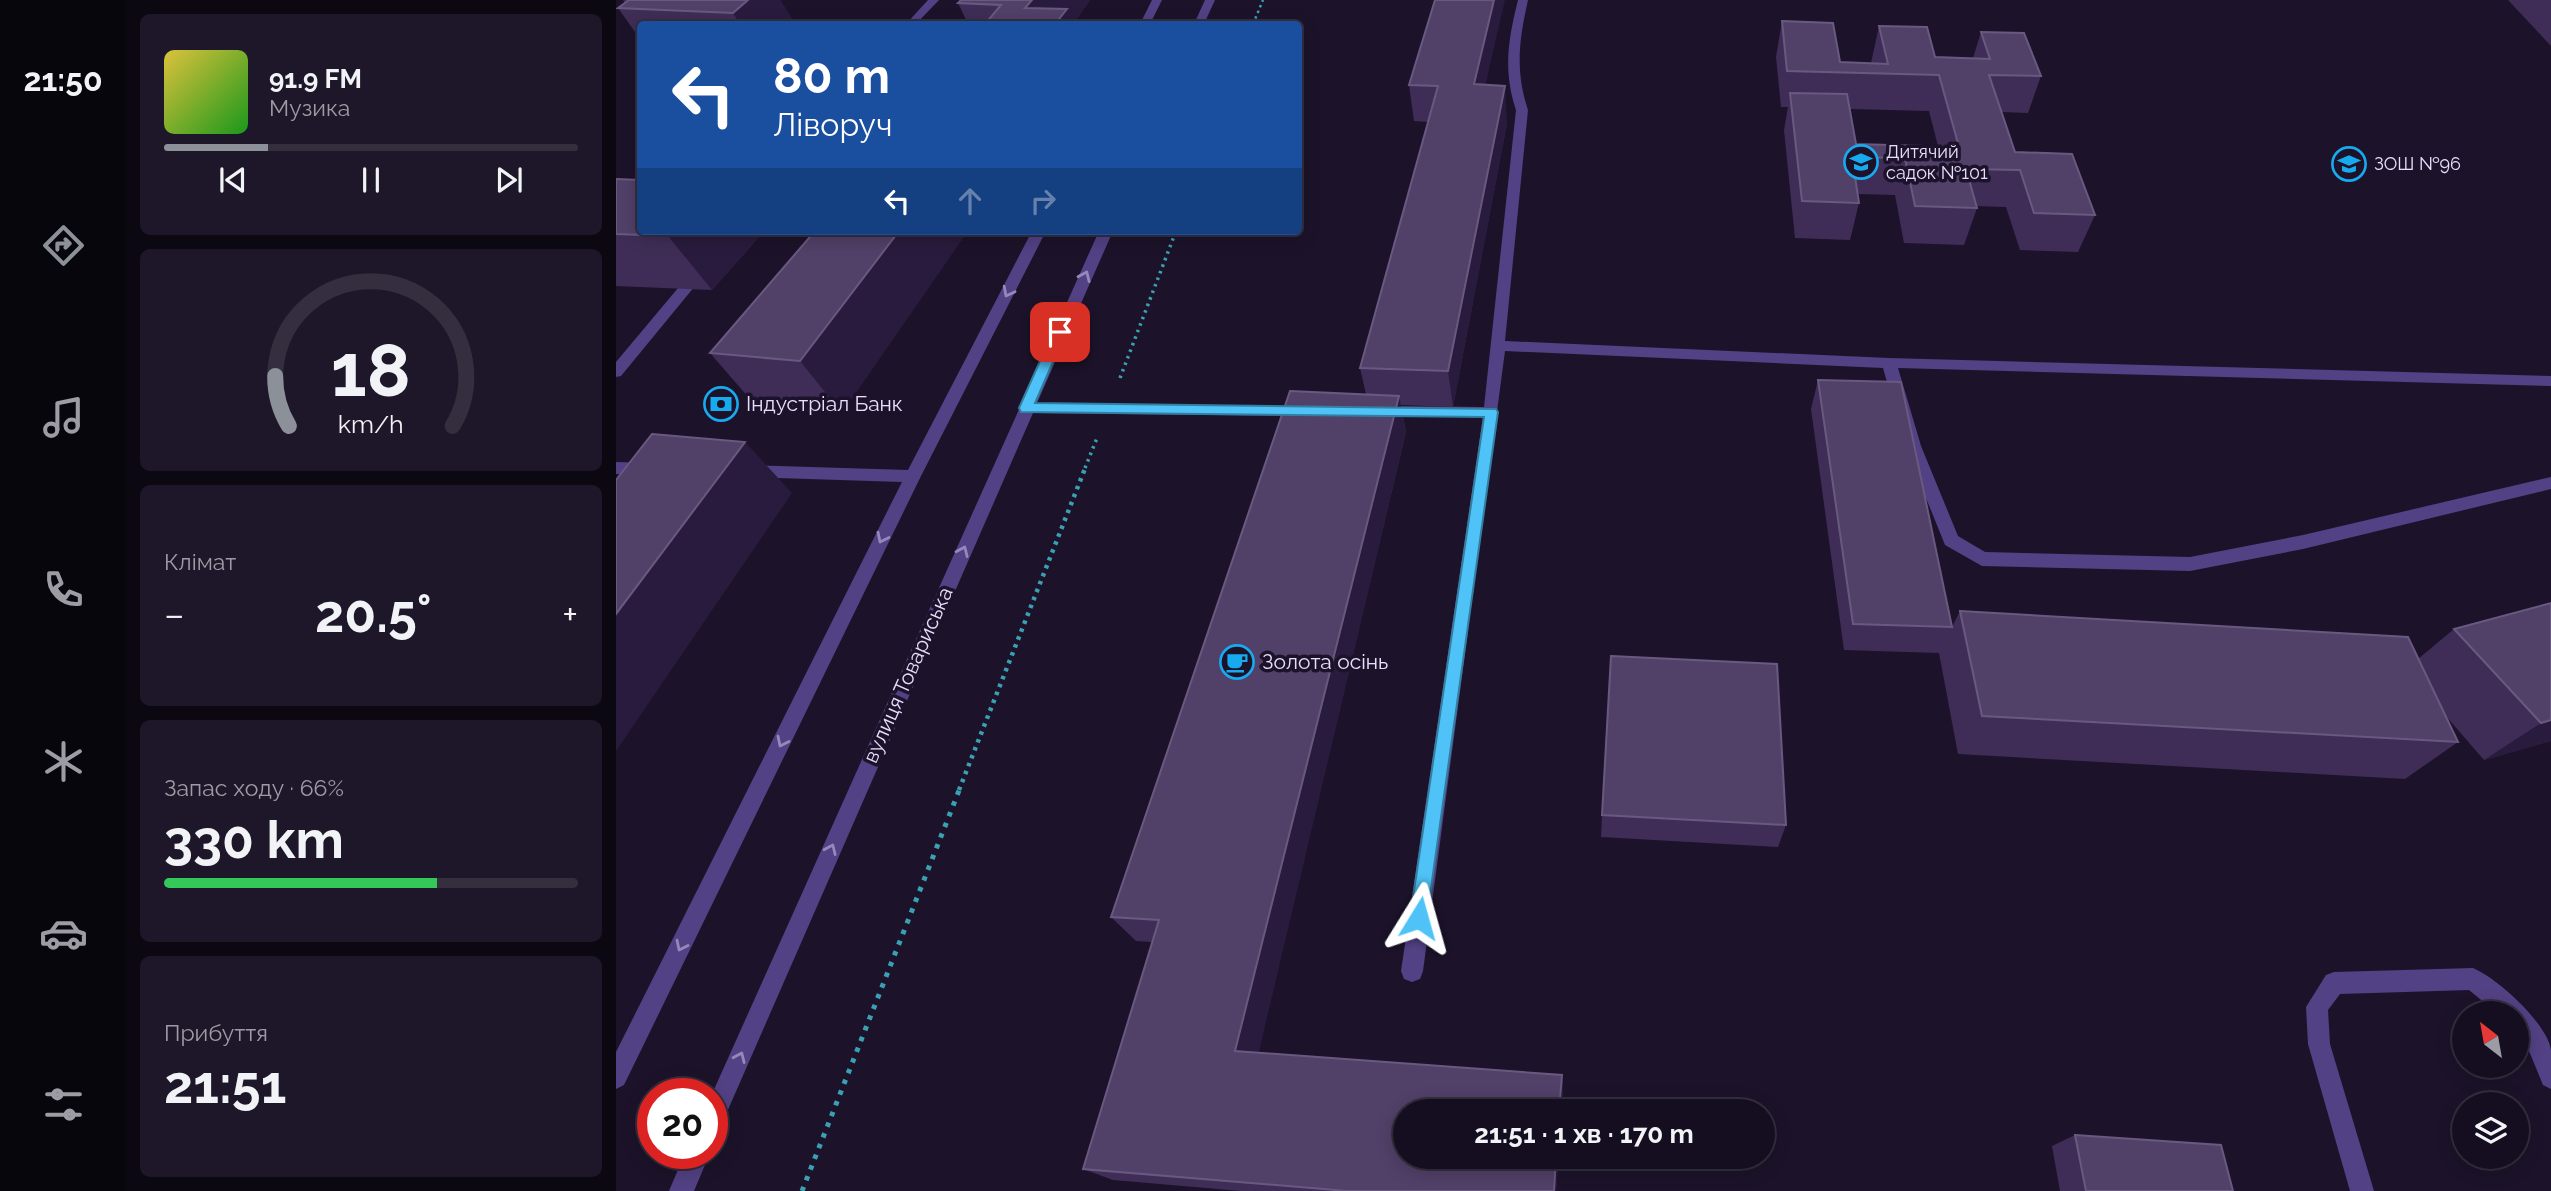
<!DOCTYPE html>
<html lang="uk">
<head>
<meta charset="utf-8">
<style>
  body { margin:0; font-family:Raleway,sans-serif; background:#1e1729; color:#f1f3f6; height:100vh; display:flex; flex-direction:column; font-size:26px; white-space:nowrap }
  * { box-sizing:border-box; margin:0 }
  p { font-size:23px; color:#9d9ca5 }
  .icon { flex:none; width:38px; height:38px; fill:none; stroke:currentColor; stroke-width:2; stroke-linecap:round; stroke-linejoin:round }
  .map { position:relative; flex:1; overflow:hidden }
  .sheet { display:flex; flex-direction:column; gap:14px; padding:14px; background:#0c0812; width:490px }
  .sheet>* { flex:none }
  .banner { position:absolute; left:21px; top:21px; width:665px; height:214px; border-radius:7px; box-shadow:0 4px 18px #0003,0 0 0 2px #342e3e; background:#1a4fa0; color:#fff; overflow:hidden }
  .needle { width:46px; rotate:329deg }
  .controls { position:absolute; left:1836px; top:1001px; display:grid; gap:14px }
  .controls a { display:grid; place-items:center; width:77px; height:77px; border-radius:50%; background:#150e20; box-shadow:0 4px 18px #0003,0 0 0 2px #342e3e; font-size:35px }
  .speed { position:absolute; left:21px; top:1078px; display:flex; gap:14px; font-size:35px; font-weight:700; text-align:center }
  .speed>* { display:grid; place-content:center; width:91px; height:91px; border-radius:50%; background:#150e20; box-shadow:0 4px 18px #0003,0 0 0 2px #342e3e; line-height:1 }
  .speed .limit { border:10px solid #d22; background:#fff; color:#111 }
  .pin { position:absolute; display:grid; place-items:center; width:60px; height:60px; color:#fff; margin:-30px; border-radius:14px; box-shadow:0 4px 10px #0006 }
  .me { position:absolute; width:77px; margin:-38px; rotate:8deg; stroke-linejoin:round; filter:drop-shadow(0 0 5px #0008) }
  .turn { display:flex; align-items:center; gap:24px; height:147px; padding:0 21px; font-size:32px }
  .turn .icon { width:91px; height:91px; stroke-width:2.5 }
  .turn b { display:block; font-size:49px; line-height:60px }
  .lanes { display:flex; align-items:center; height:66px; padding:0 21px; background:#0003; justify-content:center; gap:35px; direction:ltr }
  .lanes .off { opacity:.35 }
  .big { font-size:52px; font-weight:700; line-height:1.1 }
  .sheet .tile { flex:1; display:flex; flex-direction:column; justify-content:center; gap:10px; min-width:0; padding:0 24px; border-radius:10px; background:#1e1729 }
  .sheet .dial { align-items:center; gap:0 }
  .dial svg { height:182px; overflow:visible; fill:none; stroke:#342e3e; stroke-width:7; stroke-linecap:round; text-anchor:middle }
  .dial text { fill:#f1f3f6; stroke:none }
  .song { display:flex; align-items:center; gap:21px }
  .cover { width:84px; height:84px; border-radius:10px; background:linear-gradient(135deg,hsl(50 70% 55%),hsl(120 70% 35%)) }
  .played { height:7px; border-radius:4px; background:linear-gradient(90deg,#8c9099 25%,#342e3e 25%) }
  .keys { display:flex; justify-content:space-around; direction:ltr }
  .heat { display:flex; justify-content:space-between; align-items:center; font-size:38px; direction:ltr }
  .charge { height:10px; border-radius:5px; background:linear-gradient(90deg,#34c759 66%,#342e3e 0) }
  .trip { position:absolute; left:777px; top:1099px; width:382px; height:70px; border-radius:35px; background:#150e20; box-shadow:0 4px 18px #0003,0 0 0 2px #342e3e; font-weight:700; line-height:70px; text-align:center }
  main { display:flex; flex:1; min-height:0 }
  .tab-bar { display:flex; flex-direction:column; width:126px; justify-content:space-around; align-items:center; background:#08060d; color:#9d9ca5 }
  .tab-bar .icon { width:49px; height:49px }
  .tab-bar .selected { color:#8c9099 }
  .tab-bar b { font-size:32px; color:#f1f3f6 }
  .map>svg:first-child { display:block }
</style>
</head>
<body>
<main>
<nav class="tab-bar">
<b>21:50</b>
<svg class="icon selected" aria-label="directions" viewBox="0 0 24 24"><path d="M12 3l9 9-9 9-9-9zM9 14v-3h6M13 9l2 2-2 2"/></svg>
<svg class="icon" aria-label="music" viewBox="0 0 24 24"><path d="M9 18V5l10-2v13"/><circle cx="6" cy="18" r="3"/><circle cx="16" cy="16" r="3"/></svg>
<svg class="icon" aria-label="phone" viewBox="0 0 24 24"><path d="M5 4h4l2 5-3 2q2 4 5 5l2-3 5 2v4C11 20 4 13 5 4z"/></svg>
<svg class="icon" aria-label="climate" viewBox="0 0 24 24"><path d="M12 3v18M4 7l16 10M4 17L20 7"/></svg>
<svg class="icon" aria-label="car" viewBox="0 0 24 24"><path d="M5 17H2v-5l4-1 3-4h7l3 4 3 1v5h-3M9 17h6M6 11h13"/><circle cx="7" cy="17" r="2"/><circle cx="17" cy="17" r="2"/></svg>
<svg class="icon" aria-label="filters" viewBox="0 0 24 24"><path d="M4 7h16M4 17h16"/><circle cx="9" cy="7" r="2"/><circle cx="15" cy="17" r="2"/></svg>
</nav>
<section class="sheet">
<div class="tile">
<div class="song"><i class="cover"></i><div><b>91.9 FM</b><p>Музика</p></div></div>
<div class="played"></div>
<div class="keys"><svg class="icon" aria-label="previous" viewBox="0 0 24 24"><path d="M18 5L8 12l10 7zM5 5v14"/></svg><svg class="icon" aria-label="pause" viewBox="0 0 24 24"><path d="M8 5v14M16 5v14"/></svg><svg class="icon" aria-label="next" viewBox="0 0 24 24"><path d="M6 5l10 7-10 7zM19 5v14"/></svg></div>
</div>
<div class="tile dial"><svg viewBox="0 0 100 80">
<path d="M14 69A42 42 0 1 1 86 69"/>
<path d="M14 69A42 42 0 0 1 8 47" stroke="#8c9099"/>
<text x="50" y="56" font-size="32" font-weight="700">18</text>
<text x="50" y="72" font-size="11">km/h</text>
</svg></div>
<div class="tile"><p>Клімат</p>
<div class="heat"><a>−</a><b class="big">20.5°</b><a>+</a></div>
</div>
<div class="tile"><p>Запас ходу · 66%</p><b class="big">330 km</b><div class="charge"></div></div>
<div class="tile"><p>Прибуття</p><b class="big">21:51</b></div>
</section>
<div class="map">
<svg width="1935" height="1191" viewBox="0 0 1935 1191">
  <rect width="100%" height="100%" fill="#1c132a"/>
  <g fill="none" stroke-linecap="round" stroke-linejoin="round">
    <path stroke="#3aa1b5" stroke-width="2.5" stroke-dasharray="2.5 3.5" stroke-linecap="butt" d="M 637,24 L 647,0"/>
    <path stroke="#3aa1b5" stroke-width="3.5" stroke-dasharray="2.5 4.5" stroke-linecap="butt" d="M 504,378 L 560,231
      M 469,468 L 481,438"/>
    <path stroke="#3aa1b5" stroke-width="4.5" stroke-dasharray="3.5 5" stroke-linecap="butt" d="M 343,790 L 470,466"/>
    <path stroke="#3aa1b5" stroke-width="5" stroke-dasharray="4.5 7" stroke-linecap="butt" d="M 186,1191 L 344,788"/>
    <path fill="#534185" fill-rule="evenodd" d="M 312,0 L 323,0 L 300,24 L 290,24 Z
      M 536,0 L 546,0 L 534,24 L 524,24 Z
      M 589,0 L 599,0 L 588,24 L 578,24 Z
      M 902,0 L 912,0 C 903,40 899,71 912,110 L 889,341 L 1273,358 L 1935,376 L 1935,386 L 1282,368 L 1305,446 L 1342,536 L 1369,552 L 1574,557 L 1687,535 L 1935,477 L 1935,489 L 1687,549 L 1574,571 L 1366,566 L 1329,545 L 1327,540 L 1289,446 L 1267,368 L 889,351 L 807,971 L 804,979 L 796,982 L 788,979 L 785,971 L 867,417 L 763,416 L 755,411 L 763,406 L 868,407 L 900,110 C 887,71 892,40 902,0 Z
      M 156,21 L 238,21 L 243,24 L 151,24 Z
      M 416,231 L 430,231 L 305,476 L 8,1085 L 0,1089 L 0,1052 L 286,482 L 133,477 L 125,471 L 133,465 L 292,470 Z
      M 483,231 L 497,231 L 421,403 L 690,406 L 698,411 L 690,416 L 417,413 L 104,1128 L 96,1132 L 96,1094 Z
      M 83,268 L 88,269 L 88,275 L 5,376 L 0,377 L 0,362 L 78,269 Z
      M 0,462 L 32,463 L 40,469 L 32,475 L 0,474 Z
      M 1857,968 C 1881,978 1931,1023 1935,1050 C 1935,1062 1935,1076 1935,1089 L 1927,1085 L 1913,1051 L 1900,1035 L 1900,1013 L 1881,1013 L 1853,990 L 1724,994 L 1712,1010 L 1714,1044 L 1758,1191 L 1734,1191 L 1692,1044 L 1690,1007 L 1710,975 L 1718,972 Z
      M 69,1153 L 94,1153 L 78,1191 L 53,1191 Z"/>
  </g>
  <path fill="#3f2d57" fill-rule="evenodd" d="M 7,0 L 164,0 L 179,24 L 24,24 L 24,39 L 2,8 L 9,3 Z
    M 345,0 L 474,0 L 457,24 L 352,24 L 342,3 Z
    M 1892,0 L 1935,0 L 1935,46 Z
    M 1166,21 L 1224,62 L 1255,63 L 1263,26 L 1319,57 L 1357,58 L 1365,32 L 1425,76 L 1412,113 L 1386,112 L 1399,152 L 1479,215 L 1462,252 L 1404,250 L 1390,207 L 1360,206 L 1361,208 L 1348,245 L 1288,243 L 1279,195 L 1242,194 L 1243,203 L 1234,240 L 1179,238 L 1168,130 L 1172,107 L 1165,107 L 1160,57 ZM 1234,109 L 1313,111 L 1322,146 L 1240,144 Z
    M 793,85 L 869,85 L 891,123 L 837,407 L 785,405 L 790,432 L 642,1052 L 946,1075 L 947,1091 L 940,1191 L 625,1191 L 497,1180 L 467,1169 L 536,942 L 520,941 L 495,917 L 750,394 L 744,368 L 812,122 L 798,121 Z
    M 0,179 L 143,237 L 96,290 L 0,286 Z
    M 199,231 L 226,413 L 140,406 L 94,353 Z
    M 1202,380 L 1336,627 L 1344,611 L 1802,659 L 1838,629 L 1935,603 L 1935,741 L 1868,760 L 1829,715 L 1842,742 L 1789,779 L 1342,754 L 1323,653 L 1228,650 L 1195,409 Z
    M 986,815 L 1170,825 L 1162,847 L 985,837 Z
    M 1459,1135 L 1617,1191 L 1444,1191 L 1436,1146 Z"/>
  <path fill="#291b3d" d="M 132,0 L 164,0 L 179,24 L 124,24 L 117,13 Z
    M 416,0 L 474,0 L 457,24 L 416,24 L 409,8 Z
    M 878,0 L 889,0 L 861,121 L 858,84 Z
    M 889,86 L 891,123 L 837,407 L 832,371 Z
    M 58,231 L 138,231 L 143,237 L 96,290 L 52,236 Z
    M 283,231 L 352,231 L 226,413 L 184,361 Z
    M 783,396 L 790,432 L 639,1068 L 619,1051 Z
    M 129,442 L 176,493 L 0,751 L 0,614 Z
    M 1935,720 L 1935,741 L 1868,760 L 1925,723 Z
    M 946,1075 L 947,1091 L 946,1111 L 943,1111 Z
    M 940,1157 L 943,1157 L 940,1191 L 938,1191 Z"/>
  <path fill="#514068" stroke="#695980" stroke-width="2" d="M 13,0 L 132,0 L 117,13 L 2,8 Z
    M 345,0 L 416,0 L 409,8 L 451,9 L 439,24 L 369,24 L 385,5 L 342,3 Z
    M 819,0 L 878,0 L 858,84 L 889,86 L 832,371 L 744,368 L 822,86 L 793,85 Z
    M 1166,21 L 1217,23 L 1224,62 L 1272,64 L 1263,26 L 1311,27 L 1319,57 L 1374,59 L 1365,32 L 1408,33 L 1425,76 L 1373,75 L 1399,152 L 1456,154 L 1479,215 L 1418,213 L 1404,170 L 1350,169 L 1361,208 L 1299,206 L 1289,158 L 1236,157 L 1243,203 L 1186,201 L 1174,93 L 1231,94 L 1240,144 L 1343,147 L 1323,75 L 1171,71 Z
    M 0,179 L 24,180 L 24,231 L 58,231 L 52,236 L 0,234 Z
    M 199,231 L 283,231 L 184,361 L 94,353 Z
    M 1202,380 L 1285,382 L 1336,627 L 1237,624 Z
    M 674,391 L 783,396 L 619,1051 L 946,1075 L 943,1111 L 789,1111 L 789,1157 L 940,1157 L 938,1191 L 731,1191 L 467,1169 L 543,920 L 495,917 Z
    M 36,434 L 129,442 L 0,614 L 0,480 Z
    M 1935,603 L 1935,720 L 1925,723 L 1838,629 Z
    M 1344,611 L 1792,637 L 1842,742 L 1366,716 Z
    M 995,656 L 1161,664 L 1170,825 L 986,815 Z
    M 1459,1135 L 1605,1145 L 1617,1191 L 1470,1191 Z"/>
  <defs><path id="oneway-chevron" d="M-2-3.5L2.5 0L-2 3.5" fill="none" stroke-width="1.6" stroke-linecap="round" stroke-linejoin="round" transform="scale(1.75)"/></defs>
  <g stroke="#9688bb">
    <use href="#oneway-chevron" transform="translate(469 276) rotate(-66)"/>
    <use href="#oneway-chevron" transform="translate(392 292) rotate(117)"/>
    <use href="#oneway-chevron" transform="translate(266 538) rotate(116)"/>
    <use href="#oneway-chevron" transform="translate(347 551) rotate(-66)"/>
    <use href="#oneway-chevron" transform="translate(166 742) rotate(116)"/>
    <use href="#oneway-chevron" transform="translate(215 849) rotate(-66)"/>
    <use href="#oneway-chevron" transform="translate(65 946) rotate(116)"/>
    <use href="#oneway-chevron" transform="translate(124 1057) rotate(-66)"/>
  </g>
  <path fill="#4fc3f7" stroke="#337fa1" stroke-width="2" d="M 444,328 L 450,332 L 419,403 L 880,409 L 882,412 L 810,924 L 803,927 L 796,924 L 794,918 L 868,417 L 405,412 L 403,408 L 437,332 Z"/>
  <defs>
    <g id="school-ring" transform="scale(1.75)"><circle r="9.5" fill="#1c132a" stroke="#17aaef" stroke-width="1.5"/><path d="M0-5L7-2L0 1L-7-2ZM-4 1L0 2.5L4 1V4Q0 6-4 4Z" fill="#17aaef"/></g>
    <g id="bank-ring" transform="scale(1.75)"><circle r="9.5" fill="#1c132a" stroke="#17aaef" stroke-width="1.5"/><path d="M-6-4H6V4H-6ZM0-2.3a2.3 2.3 0 1 0 0 4.6a2.3 2.3 0 1 0 0-4.6Z" fill="#17aaef"/></g>
    <g id="cafe-ring" transform="scale(1.75)"><circle r="9.5" fill="#1c132a" stroke="#17aaef" stroke-width="1.5"/><path d="M-5.5-4.5H6V0H3Q3 3.5 0 3.5H-2.5Q-5.5 3.5-5.5 0ZM3-3.2v2h1.7v-2ZM-6 4.5H4V6H-6Z" fill="#17aaef"/></g>
  </defs>
  <g fill-rule="evenodd">
    <use href="#school-ring" x="1245" y="162"/>
    <use href="#school-ring" x="1733" y="164"/>
    <use href="#bank-ring" x="105" y="404"/>
    <use href="#cafe-ring" x="621" y="662"/>
  </g>
  <g text-anchor="middle" stroke-width="7" stroke-linejoin="round" paint-order="stroke">
    <g font-size="18" fill="#e8defd" stroke="#1c132a" text-anchor="start">
      <text x="1270" y="158">Дитячий<tspan x="1270" dy="21">садок №101</tspan></text>
      <text x="1758" y="170">ЗОШ №96</text>
    </g>
    <g font-size="21" fill="#e8defd" stroke="#1c132a" text-anchor="start">
      <text x="130" y="411">Індустріал Банк</text>
      <text x="646" y="669">Золота осінь</text>
    </g>
    <g font-size="21" fill="#e8defd" stroke="#1c132a">
      <text transform="translate(292 675) rotate(-66)" y="7">вулиця Товариська</text>
    </g>
  </g>
</svg>
<div class="controls">
<a><svg class="needle" viewBox="-14 -14 28 28"><path d="M0-13l5 13h-10z" fill="#e53935"/><path d="M0 13l5-13h-10z" fill="#9d9ca5"/></svg></a>
<a><svg class="icon" aria-label="layers" viewBox="0 0 24 24"><path d="M12 4l9 5-9 5-9-5zM3 14l9 5 9-5"/></svg></a>
</div>
<div class="speed"><div class="limit">20</div></div>
<div class="pin" style="left:444px;top:332px;background:#d93025"><svg class="icon" aria-label="arrive" viewBox="0 0 24 24"><path d="M6 21V4h12l-3 4 3 4H6"/></svg></div>
<svg class="me" style="left:803px;top:918px" viewBox="-20 -20 40 40"><path d="M0-17L14 15 0 8-14 15z" fill="#4fc3f7" stroke="#fff" stroke-width="4"/></svg>
<div class="trip">21:51 · 1 хв · 170 m</div>
<div class="banner">
<div class="turn"><svg class="icon" aria-label="left" viewBox="0 0 24 24"><path d="M17 20v-9H6M10 6l-5 5 5 5"/></svg><div><b>80 m</b>Ліворуч</div></div>
<div class="lanes"><svg class="icon" aria-label="left" viewBox="0 0 24 24"><path d="M17 20v-9H6M10 6l-5 5 5 5"/></svg><svg class="icon off" aria-label="ahead" viewBox="0 0 24 24"><path d="M12 20V5M6 11l6-6 6 6"/></svg><svg class="icon off" aria-label="right" viewBox="0 0 24 24"><path d="M7 20v-9h11M14 6l5 5-5 5"/></svg></div>
</div>
</div>
</main>
</body>
</html>
